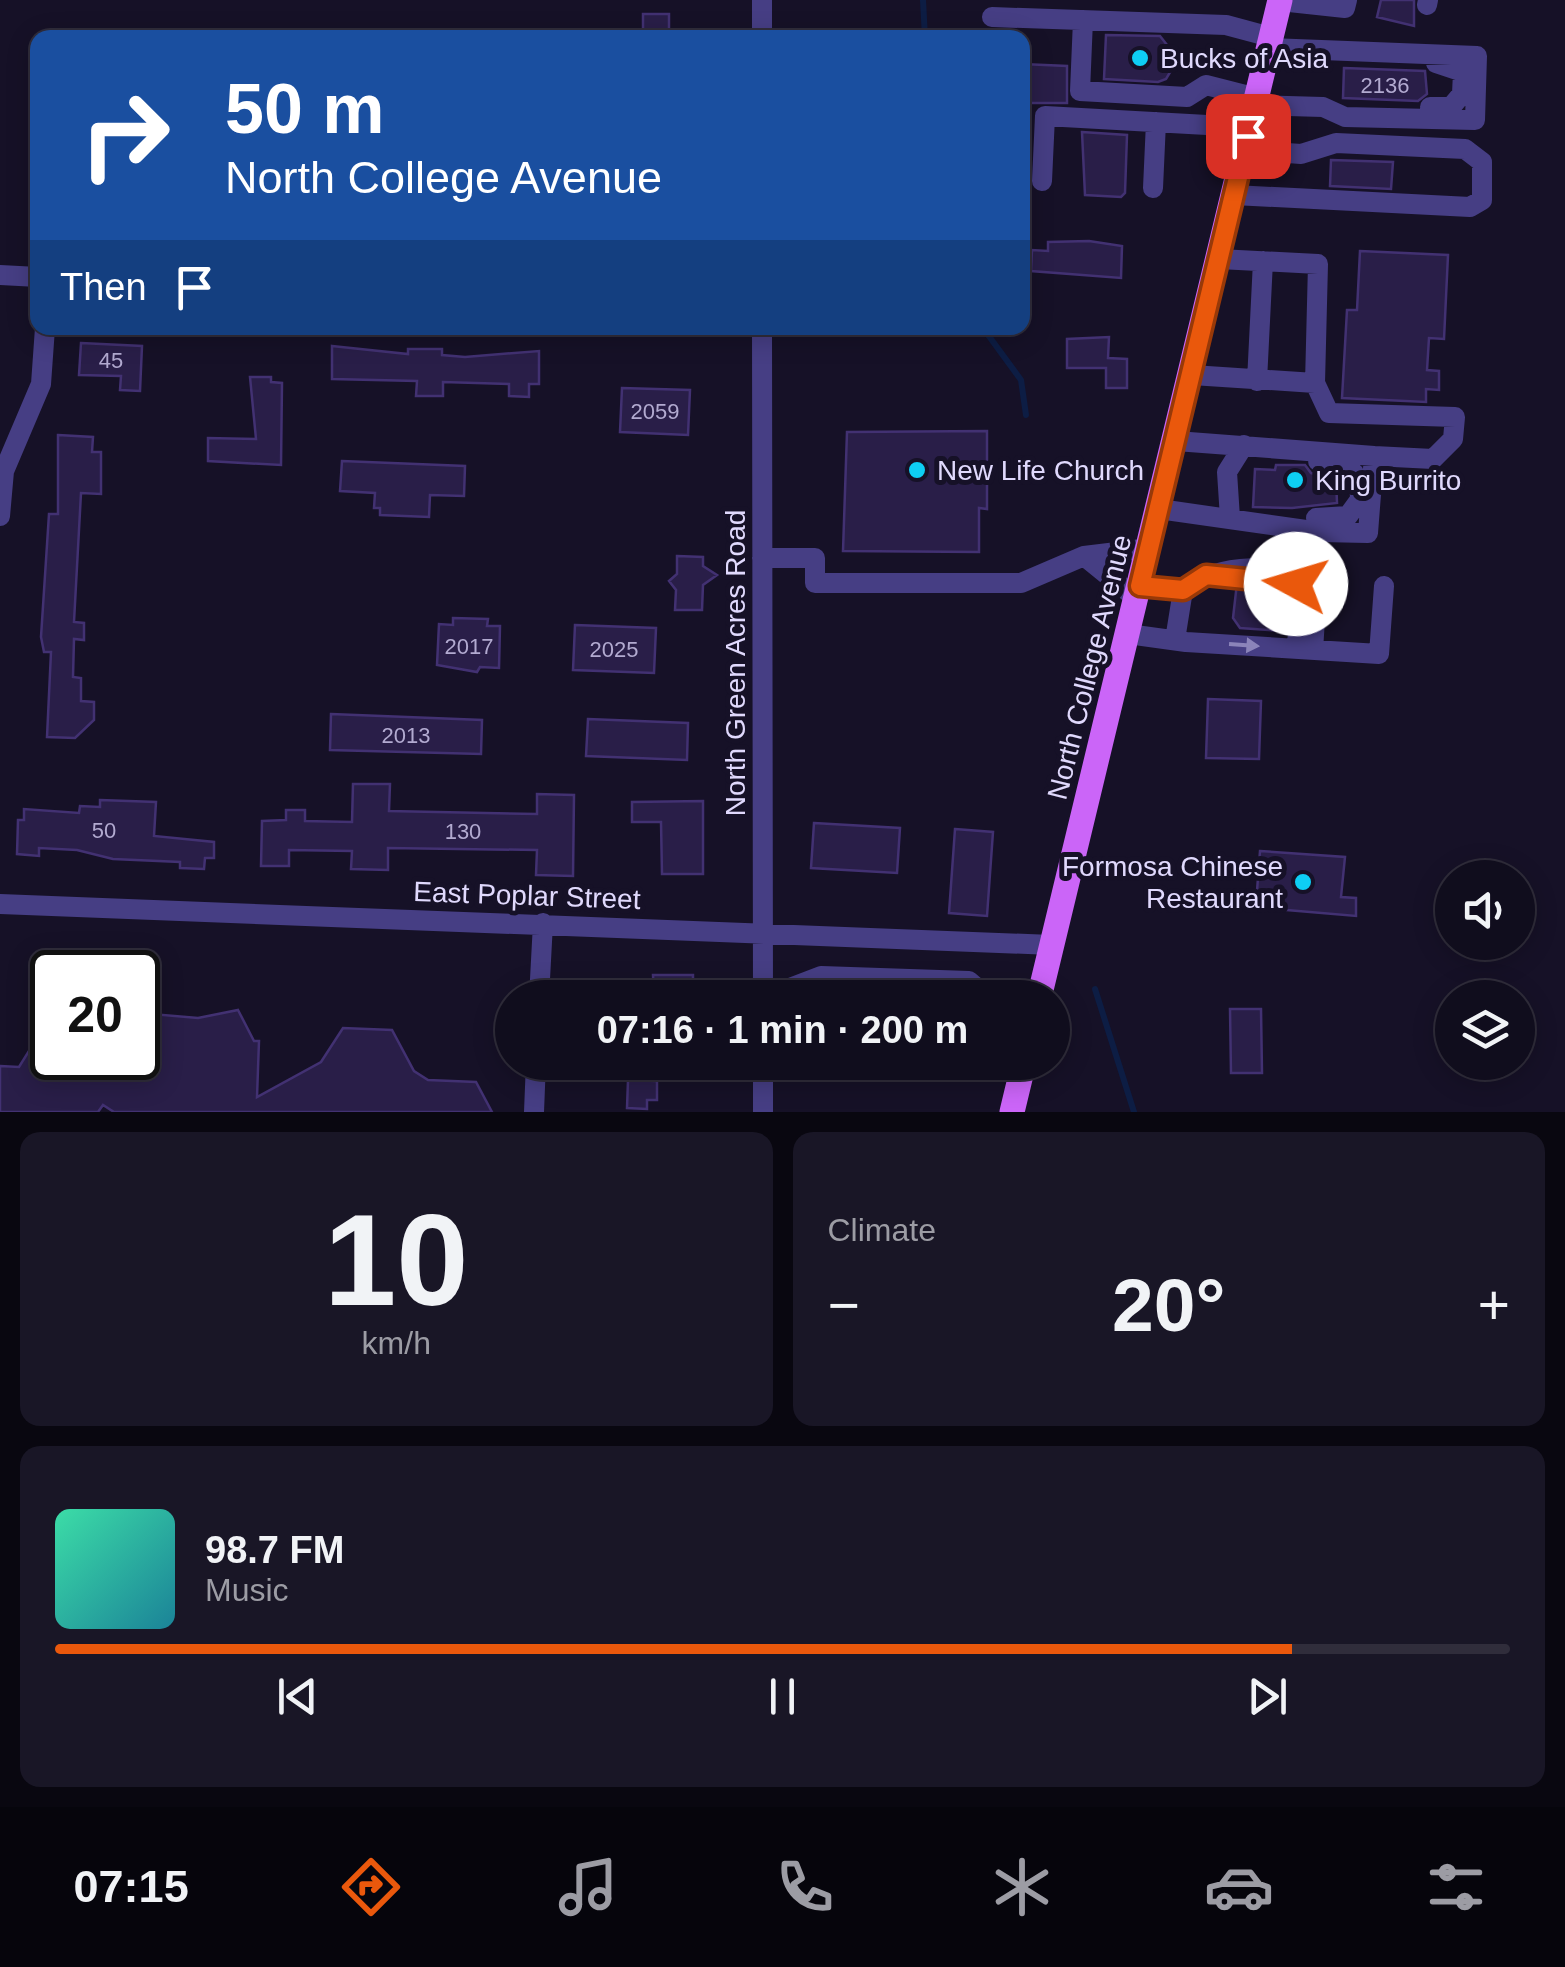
<!DOCTYPE html>
<html lang="en">
<head>
<meta charset="utf-8">
<style>
  body { margin:0; font-family:Arial,sans-serif; background:#191626; color:#f1f3f6; height:100vh; display:flex; flex-direction:column; font-size:38px; white-space:nowrap }
  * { box-sizing:border-box; margin:0 }
  p { font-size:32px; color:#9c9ca4 }
  .icon { flex:none; width:55px; height:55px; fill:none; stroke:currentColor; stroke-width:2; stroke-linecap:round; stroke-linejoin:round }
  .map { position:relative; height:1112px; overflow:hidden }
  .details { display:flex; flex-direction:column; gap:20px; padding:20px; background:#090710; flex:1 }
  .details>* { flex:none }
  .banner { position:absolute; left:30px; top:30px; width:1000px; height:305px; border-radius:20px; box-shadow:0 5px 25px #0003,0 0 0 2px #302d3b; background:#1a4fa0; color:#fff; overflow:hidden }
  .buttons { position:absolute; left:1435px; top:860px; display:grid; gap:20px }
  .buttons a { display:grid; place-items:center; width:100px; height:100px; border-radius:50%; background:#100d1d; box-shadow:0 5px 25px #0003,0 0 0 2px #302d3b; font-size:50px }
  .speed { position:absolute; left:30px; top:950px; display:flex; gap:20px; font-size:50px; font-weight:700; text-align:center }
  .speed>* { display:grid; place-content:center; width:130px; height:130px; border-radius:50%; background:#100d1d; box-shadow:0 5px 25px #0003,0 0 0 2px #302d3b; line-height:1 }
  .speed .limit { border:5px solid #111; border-radius:15px; background:#fff; color:#111 }
  .pin { position:absolute; display:grid; place-items:center; width:85px; height:85px; color:#fff; margin:-42px; border-radius:20px; box-shadow:0 5px 15px #0006 }
  .me { position:absolute; width:110px; margin:-55px; rotate:276deg; stroke-linejoin:round; filter:drop-shadow(0 0 8px #0008) }
  .turn { display:flex; align-items:center; gap:35px; height:210px; padding:0 30px; font-size:45px }
  .turn .icon { width:130px; height:130px; stroke-width:2.5 }
  .turn b { display:block; font-size:70px; line-height:85px }
  .then { display:flex; align-items:center; height:95px; padding:0 30px; background:#0003; gap:20px; font-size:38px }
  .big { font-size:75px; font-weight:700; line-height:1.1 }
  .details .card { flex:1; display:flex; flex-direction:column; justify-content:center; gap:15px; min-width:0; padding:0 35px; border-radius:20px; background:#191626 }
  .details .dial { align-items:center; gap:0 }
  .dial b { font-size:130px; line-height:1 }
  .song { display:flex; align-items:center; gap:30px }
  .cover { width:120px; height:120px; border-radius:15px; background:linear-gradient(135deg,hsl(160 70% 55%),hsl(190 70% 35%)) }
  .played { height:10px; border-radius:5px; background:linear-gradient(90deg,#ea580c 85%,#302d3b 85%) }
  .keys { display:flex; justify-content:space-around; direction:ltr }
  .heat { display:flex; justify-content:space-between; align-items:center; font-size:55px; direction:ltr }
  .details .tiles { flex:1; display:grid; gap:20px; grid-template-columns:1fr 1fr }
  .card:last-child { grid-column:span 2 }
  .trip { position:absolute; left:495px; top:980px; width:575px; height:100px; border-radius:50px; background:#100d1d; box-shadow:0 5px 25px #0003,0 0 0 2px #302d3b; font-weight:700; line-height:100px; text-align:center }
  .dock { display:flex; height:160px; justify-content:space-around; align-items:center; background:#06050c; color:#9c9ca4 }
  .dock .icon { width:70px; height:70px }
  .dock .selected { color:#ea580c }
  .dock b { font-size:45px; color:#f1f3f6 }
  .map>svg:first-child { display:block }
</style>
</head>
<body>
<div class="map">
<svg width="1565" height="1112" viewBox="0 0 1565 1112">
  <rect width="100%" height="100%" fill="#161127"/>
  <g fill="none" stroke-linecap="round" stroke-linejoin="round">
    <path stroke="#0d1d44" stroke-width="6" d="M 923,0 L 925,38
      M 983,328 L 1021,380 L 1026,415
      M 1095,989 L 1134,1112"/>
  </g>
  <path fill="#291e48" stroke="#423172" stroke-width="2.5" d="M 1381,0 L 1414,0 L 1414,26 L 1377,17 Z
    M 643,14 L 669,14 L 669,38 L 643,38 Z
    M 1106,35 L 1160,36 L 1178,59 L 1166,79 L 1158,82 L 1104,79 Z
    M 1022,64 L 1067,66 L 1067,103 L 1022,103 Z
    M 1344,68 L 1425,71 L 1427,94 L 1418,101 L 1343,98 Z
    M 1082,132 L 1127,135 L 1125,193 L 1121,197 L 1085,195 Z
    M 1331,160 L 1393,162 L 1391,189 L 1330,186 Z
    M 1089,241 L 1122,246 L 1121,278 L 1031,271 L 1032,250 L 1048,251 L 1048,242 Z
    M 1360,251 L 1448,255 L 1444,339 L 1429,338 L 1427,370 L 1439,371 L 1439,390 L 1426,389 L 1426,402 L 1342,398 L 1347,310 L 1357,310 Z
    M 1109,337 L 1108,358 L 1127,359 L 1127,388 L 1106,388 L 1106,368 L 1067,368 L 1067,339 Z
    M 81,343 L 142,346 L 140,391 L 120,390 L 121,376 L 79,375 Z
    M 332,346 L 408,354 L 408,349 L 442,349 L 442,355 L 465,357 L 539,351 L 539,384 L 529,384 L 529,397 L 509,396 L 509,384 L 443,382 L 443,396 L 416,396 L 417,381 L 332,379 Z
    M 250,377 L 271,377 L 271,382 L 282,383 L 281,465 L 208,461 L 208,438 L 256,439 Z
    M 622,388 L 690,390 L 688,435 L 620,432 Z
    M 987,431 L 987,509 L 979,508 L 979,552 L 843,551 L 847,432 Z
    M 58,435 L 93,437 L 92,452 L 101,452 L 101,494 L 81,493 L 74,622 L 84,623 L 84,640 L 74,639 L 73,677 L 81,678 L 81,701 L 94,702 L 94,720 L 75,738 L 47,737 L 51,652 L 44,652 L 41,637 L 49,514 L 58,514 Z
    M 342,461 L 465,466 L 464,496 L 430,495 L 429,517 L 380,515 L 380,508 L 374,508 L 375,493 L 340,491 Z
    M 1276,465 L 1305,465 L 1311,473 L 1336,478 L 1337,503 L 1292,508 L 1253,507 L 1255,469 L 1275,470 Z
    M 677,556 L 703,557 L 703,566 L 717,575 L 703,585 L 702,610 L 675,610 L 676,590 L 669,581 L 677,574 Z
    M 1237,583 L 1268,586 L 1285,595 L 1288,607 L 1284,607 L 1282,631 L 1240,628 L 1233,618 Z
    M 453,618 L 488,619 L 487,626 L 500,626 L 499,668 L 480,667 L 477,672 L 437,665 L 439,624 L 453,625 Z
    M 575,625 L 656,628 L 654,673 L 573,670 Z
    M 1208,699 L 1261,701 L 1259,759 L 1206,758 Z
    M 331,714 L 482,720 L 481,754 L 330,750 Z
    M 588,719 L 688,723 L 687,760 L 586,756 Z
    M 353,784 L 390,784 L 389,811 L 537,814 L 537,794 L 574,795 L 573,876 L 536,875 L 537,850 L 388,848 L 388,870 L 351,869 L 352,851 L 289,850 L 289,866 L 261,866 L 262,821 L 286,820 L 286,810 L 305,810 L 305,821 L 352,822 Z
    M 100,800 L 156,802 L 154,836 L 214,842 L 214,858 L 205,858 L 204,869 L 180,868 L 180,862 L 113,859 L 77,850 L 39,848 L 39,856 L 17,854 L 18,820 L 24,820 L 24,809 L 79,813 L 80,806 L 100,807 Z
    M 703,801 L 703,874 L 662,874 L 661,822 L 632,822 L 632,802 Z
    M 814,823 L 900,828 L 897,873 L 811,868 Z
    M 955,829 L 993,832 L 987,916 L 949,913 Z
    M 1260,851 L 1345,857 L 1341,897 L 1356,898 L 1356,916 L 1275,909 L 1264,891 L 1257,891 Z
    M 653,975 L 693,975 L 693,998 L 654,998 Z
    M 1230,1009 L 1261,1009 L 1262,1073 L 1231,1073 Z
    M 238,1010 L 254,1041 L 259,1041 L 257,1097 L 321,1062 L 343,1028 L 392,1030 L 414,1071 L 428,1080 L 476,1082 L 492,1112 L 114,1112 L 103,1105 L 98,1112 L 0,1112 L 0,1066 L 19,1067 L 52,1014 L 52,1058 L 138,1058 L 138,1027 L 149,1028 L 152,1014 L 198,1018 Z
    M 628,1080 L 657,1081 L 657,1100 L 647,1100 L 647,1109 L 627,1108 Z"/>
  <g fill="none" stroke-linecap="round" stroke-linejoin="round">
    <path stroke="#463e84" stroke-width="20" d="M 762,0 L 762,38
      M 1280,1 L 1345,8 L 1347,0
      M 1427,5 L 1428,0
      M 992,17 L 1226,25 L 1271,37
      M 1083,20 L 1080,91 L 1187,97 L 1206,85 L 1257,98
      M 1255,105 L 1323,107 L 1345,117 L 1475,120 L 1477,56 L 1268,48
      M 1430,107 L 1451,107 L 1462,94 L 1463,72 L 1436,63
      M 1042,181 L 1045,116 L 1207,125 L 1248,136
      M 1153,188 L 1156,122
      M 1234,195 L 1470,207 L 1482,200 L 1482,162 L 1465,149 L 1336,143 L 1301,154 L 1244,150
      M 0,275 L 38,277
      M 762,328 L 763,998
      M 1192,375 L 1315,383 L 1318,264 L 1219,259
      M 1257,381 L 1263,261
      M 1315,383 L 1329,413 L 1455,417 L 1453,439 L 1433,459 L 1374,456
      M 1159,509 L 1320,532 L 1368,533 L 1374,456 L 1176,441
      M 0,516 L 4,471 L 41,384 L 45,328
      M 1230,518 L 1227,472 L 1244,445
      M 1316,518 L 1348,516 L 1361,498 L 1354,473 L 1336,462 L 1318,461
      M 1084,556 L 1137,599
      M 762,558 L 815,558 L 815,583 L 1021,583 L 1084,556 L 1150,548
      M 1280,580 L 1296,584 L 1302,607 L 1296,649
      M 1140,586 L 1183,590
      M 1128,634 L 1186,642 L 1379,654 L 1384,586
      M 1175,640 L 1183,590 C 1213,564 1289,558 1317,589 L 1313,650
      M 0,904 L 1052,945
      M 763,991 L 787,989 L 821,976 L 969,981 L 989,998
      M 989,996 L 1012,998
      M 539,998 L 543,923
      M 534,1112 L 536,1062
      M 763,1112 L 763,1062"/>
    <path stroke="#cb65f8" stroke-width="25" d="M 1039,998 L 1280,0
      M 1012,1112 L 1024,1062"/>
  </g>
  <defs><path id="oneway-solid" d="M-6-.8H1V-3.2L6.5 0L1 3.2V.8H-6Z" transform="scale(2.5)"/></defs>
  <use fill="#8b84ba" href="#oneway-solid" transform="translate(1244 645) rotate(4)"/>
  <g fill="none" stroke-linecap="round" stroke-linejoin="round">
    <g stroke="#983908" stroke-width="25">
      <path id="route" d="M 1248,136 L 1140,586 L 1183,590 L 1206,575 L 1296,584"/>
    </g>
    <use href="#route" stroke="#ea580c" stroke-width="18"/>
  </g>
  <g fill="#0ecef4" stroke="#161127" stroke-width="4">
    <circle cx="1140" cy="58" r="10"/>
    <circle cx="917" cy="470" r="10"/>
    <circle cx="1295" cy="480" r="10"/>
    <circle cx="1303" cy="882" r="10"/>
  </g>
  <g text-anchor="middle" stroke-width="10" stroke-linejoin="round" paint-order="stroke">
    <g font-size="22" fill="#b2aad0">
      <text x="1385" y="93">2136</text>
      <text x="111" y="368">45</text>
      <text x="655" y="419">2059</text>
      <text x="469" y="654">2017</text>
      <text x="614" y="657">2025</text>
      <text x="406" y="743">2013</text>
      <text x="104" y="838">50</text>
      <text x="463" y="839">130</text>
    </g>
    <g font-size="28" fill="#e0d9fd" stroke="#161127" text-anchor="start">
      <text x="1160" y="68">Bucks of Asia</text>
      <text x="937" y="480">New Life Church</text>
      <text x="1315" y="490">King Burrito</text>
      <text x="1283" y="876" text-anchor="end">Formosa Chinese<tspan x="1283" dy="32">Restaurant</tspan></text>
    </g>
    <g font-size="28" fill="#e0d9fd" stroke="#161127">
      <text transform="translate(735 663) rotate(-90)" y="10">North Green Acres Road</text>
      <text transform="translate(1089 667) rotate(-76)" y="10">North College Avenue</text>
      <text transform="translate(527 895) rotate(2)" y="10">East Poplar Street</text>
    </g>
  </g>
</svg>
<div class="buttons">
<a><svg class="icon" aria-label="sound" viewBox="0 0 24 24"><path d="M4 9h4l5-4v14l-5-4H4zM17 9q2 3 0 6"/></svg></a>
<a><svg class="icon" aria-label="layers" viewBox="0 0 24 24"><path d="M12 4l9 5-9 5-9-5zM3 14l9 5 9-5"/></svg></a>
</div>
<div class="speed"><div class="limit">20</div></div>
<div class="pin" style="left:1248px;top:136px;background:#d93025"><svg class="icon" aria-label="arrive" viewBox="0 0 24 24"><path d="M6 21V4h12l-3 4 3 4H6"/></svg></div>
<svg class="me" style="left:1296px;top:584px" viewBox="-20 -20 40 40"><circle r="19" fill="#fff"/><path d="M0-13L10 11 0 6-10 11z" fill="#ea580c"/></svg>
<div class="trip">07:16 · 1 min · 200 m</div>
<div class="banner">
<div class="turn"><svg class="icon" aria-label="right" viewBox="0 0 24 24"><path d="M7 20v-9h11M14 6l5 5-5 5"/></svg><div><b>50 m</b>North College Avenue</div></div>
<div class="then">Then<svg class="icon" aria-label="arrive" viewBox="0 0 24 24"><path d="M6 21V4h12l-3 4 3 4H6"/></svg></div>
</div>
</div>
<section class="details">
<div class="tiles">
<div class="card dial"><b>10</b><p>km/h</p></div>
<div class="card"><p>Climate</p>
<div class="heat"><a>−</a><b class="big">20°</b><a>+</a></div>
</div>
<div class="card">
<div class="song"><i class="cover"></i><div><b>98.7 FM</b><p>Music</p></div></div>
<div class="played"></div>
<div class="keys"><svg class="icon" aria-label="previous" viewBox="0 0 24 24"><path d="M18 5L8 12l10 7zM5 5v14"/></svg><svg class="icon" aria-label="pause" viewBox="0 0 24 24"><path d="M8 5v14M16 5v14"/></svg><svg class="icon" aria-label="next" viewBox="0 0 24 24"><path d="M6 5l10 7-10 7zM19 5v14"/></svg></div>
</div>
</div>
</section>
<nav class="dock">
<b>07:15</b>
<svg class="icon selected" aria-label="directions" viewBox="0 0 24 24"><path d="M12 3l9 9-9 9-9-9zM9 14v-3h6M13 9l2 2-2 2"/></svg>
<svg class="icon" aria-label="music" viewBox="0 0 24 24"><path d="M9 18V5l10-2v13"/><circle cx="6" cy="18" r="3"/><circle cx="16" cy="16" r="3"/></svg>
<svg class="icon" aria-label="phone" viewBox="0 0 24 24"><path d="M5 4h4l2 5-3 2q2 4 5 5l2-3 5 2v4C11 20 4 13 5 4z"/></svg>
<svg class="icon" aria-label="climate" viewBox="0 0 24 24"><path d="M12 3v18M4 7l16 10M4 17L20 7"/></svg>
<svg class="icon" aria-label="car" viewBox="0 0 24 24"><path d="M5 17H2v-5l4-1 3-4h7l3 4 3 1v5h-3M9 17h6M6 11h13"/><circle cx="7" cy="17" r="2"/><circle cx="17" cy="17" r="2"/></svg>
<svg class="icon" aria-label="filters" viewBox="0 0 24 24"><path d="M4 7h16M4 17h16"/><circle cx="9" cy="7" r="2"/><circle cx="15" cy="17" r="2"/></svg>
</nav>
</body>
</html>
